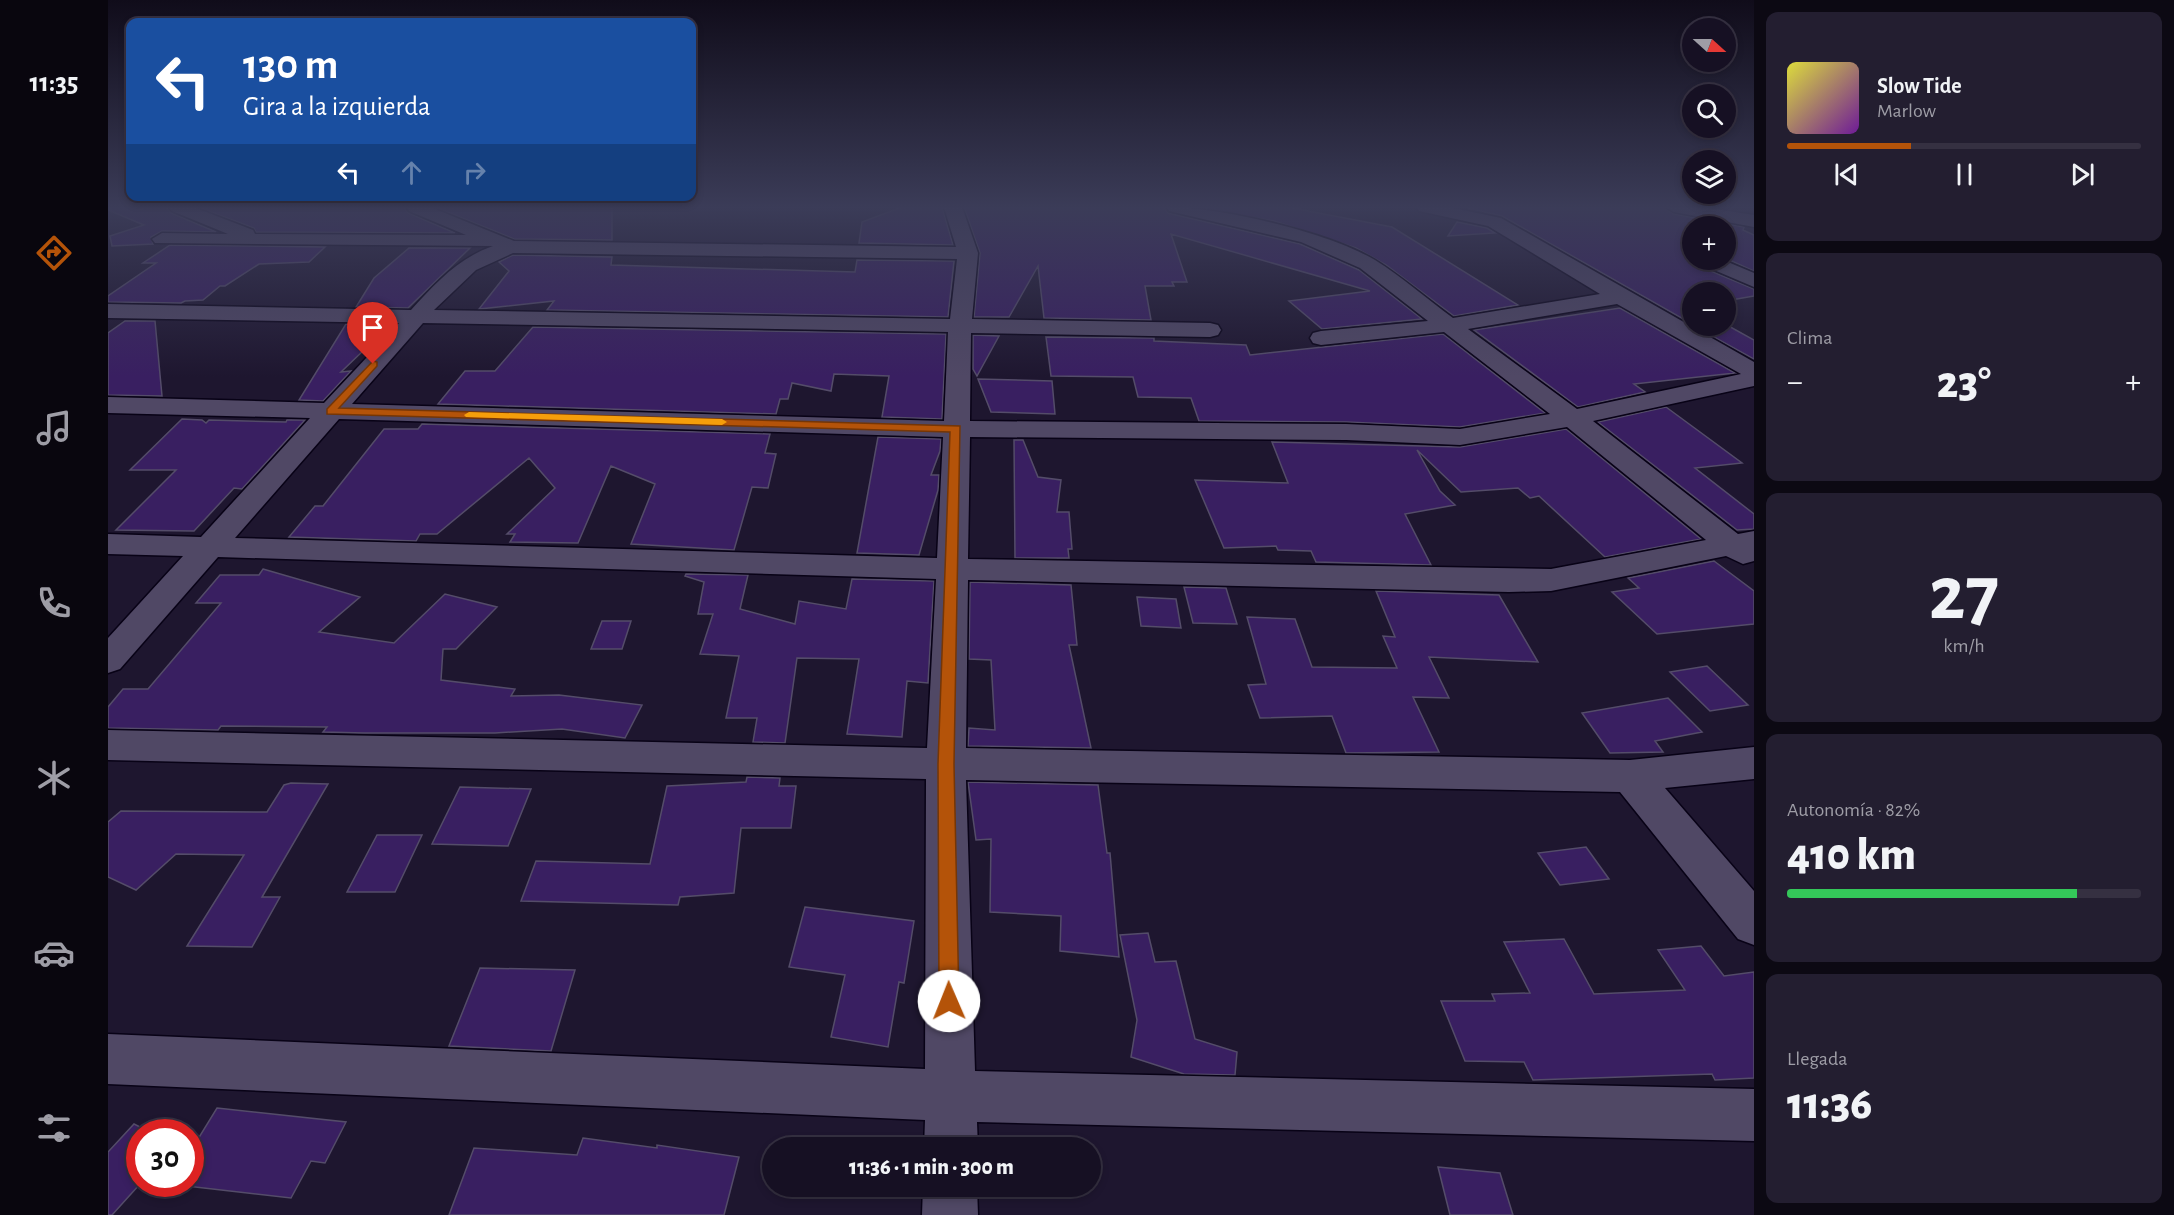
<!DOCTYPE html>
<html lang="es">
<head>
<meta charset="utf-8">
<style>
  body { margin:0; font-family:"Alegreya Sans",sans-serif; background:#231e30; color:#f1f3f6; height:100vh; display:flex; flex-direction:column; font-size:22px; white-space:nowrap }
  * { box-sizing:border-box; margin:0 }
  p { font-size:20px; color:#9e9da6 }
  .icon { flex:none; width:33px; height:33px; fill:none; stroke:currentColor; stroke-width:2; stroke-linecap:round; stroke-linejoin:round }
  .map { position:relative; flex:1; overflow:hidden }
  .details { display:flex; flex-direction:column; gap:12px; padding:12px; background:#0c0913; width:420px }
  .details>* { flex:none }
  .guide { position:absolute; left:18px; top:18px; width:570px; height:183px; border-radius:12px; box-shadow:0 3px 9px #0003,0 0 0 2px #353041; background:#1a4fa0; color:#fff; overflow:hidden }
  .needle { width:39px; rotate:111deg }
  .fabs { position:absolute; left:1574px; top:18px; display:grid; gap:12px }
  .fabs a { display:grid; place-items:center; width:54px; height:54px; border-radius:50%; background:#161023; box-shadow:0 3px 9px #0003,0 0 0 2px #353041; font-size:30px }
  .speed { position:absolute; left:18px; top:1119px; display:flex; gap:12px; font-size:30px; font-weight:700; text-align:center }
  .speed>* { display:grid; place-content:center; width:78px; height:78px; border-radius:50%; background:#161023; box-shadow:0 3px 9px #0003,0 0 0 2px #353041; line-height:1 }
  .speed .limit { border:9px solid #d22; background:#fff; color:#111 }
  .pin { position:absolute; display:grid; place-items:center; width:51px; height:51px; color:#fff; margin:-62px -26px; border-radius:50% 50% 50% 0; rotate:-45deg; box-shadow:0 0 6px #0007 }
  .pin .icon { rotate:45deg }
  .me { position:absolute; width:66px; margin:-33px; rotate:359deg; stroke-linejoin:round; filter:drop-shadow(0 0 4px #0008) }
  .turn { display:flex; align-items:center; gap:21px; height:126px; padding:0 18px; font-size:27px }
  .turn .icon { width:78px; height:78px; stroke-width:2.5 }
  .turn b { display:block; font-size:42px; line-height:51px }
  .lanes { display:flex; align-items:center; height:57px; padding:0 18px; background:#0003; justify-content:center; gap:30px; direction:ltr }
  .lanes .off { opacity:.35 }
  .big { font-size:45px; font-weight:800; line-height:1.1 }
  .details .widget { flex:1; display:flex; flex-direction:column; justify-content:center; gap:9px; min-width:0; padding:0 21px; border-radius:12px; background:#231e30 }
  .details .dial { align-items:center; gap:0 }
  .dial b { font-size:78px; line-height:1 }
  .song { display:flex; align-items:center; gap:18px }
  .cover { width:72px; height:72px; border-radius:9px; background:linear-gradient(135deg,hsl(60 70% 55%),hsl(280 70% 35%)) }
  .played { height:6px; border-radius:3px; background:linear-gradient(90deg,#b45309 35%,#353041 35%) }
  .keys { display:flex; justify-content:space-around; direction:ltr }
  .heat { display:flex; justify-content:space-between; align-items:center; font-size:33px; direction:ltr }
  .charge { height:9px; border-radius:4px; background:linear-gradient(90deg,#34c759 82%,#353041 0) }
  .trip { position:absolute; left:654px; top:1137px; width:339px; height:60px; border-radius:30px; background:#161023; box-shadow:0 3px 9px #0003,0 0 0 2px #353041; font-weight:800; line-height:60px; text-align:center }
  main { display:flex; flex:1; min-height:0 }
  .menu { display:flex; flex-direction:column; width:108px; justify-content:space-around; align-items:center; background:#09060e; color:#9e9da6 }
  .menu .icon { width:42px; height:42px }
  .menu .selected { color:#b45309 }
  .menu b { font-size:27px; color:#f1f3f6 }
  .map>svg:first-child { display:block }
</style>
</head>
<body>
<main>
<nav class="menu">
<b>11:35</b>
<svg class="icon selected" aria-label="directions" viewBox="0 0 24 24"><path d="M12 3l9 9-9 9-9-9zM9 14v-3h6M13 9l2 2-2 2"/></svg>
<svg class="icon" aria-label="music" viewBox="0 0 24 24"><path d="M9 18V5l10-2v13"/><circle cx="6" cy="18" r="3"/><circle cx="16" cy="16" r="3"/></svg>
<svg class="icon" aria-label="phone" viewBox="0 0 24 24"><path d="M5 4h4l2 5-3 2q2 4 5 5l2-3 5 2v4C11 20 4 13 5 4z"/></svg>
<svg class="icon" aria-label="climate" viewBox="0 0 24 24"><path d="M12 3v18M4 7l16 10M4 17L20 7"/></svg>
<svg class="icon" aria-label="car" viewBox="0 0 24 24"><path d="M5 17H2v-5l4-1 3-4h7l3 4 3 1v5h-3M9 17h6M6 11h13"/><circle cx="7" cy="17" r="2"/><circle cx="17" cy="17" r="2"/></svg>
<svg class="icon" aria-label="filters" viewBox="0 0 24 24"><path d="M4 7h16M4 17h16"/><circle cx="9" cy="7" r="2"/><circle cx="15" cy="17" r="2"/></svg>
</nav>
<div class="map">
<svg width="1646" height="1215" viewBox="0 0 1646 1215">
  <rect width="100%" height="100%" fill="#1e162f"/>
  <path fill="#391f61" stroke="#544c69" stroke-width="1.5" d="M 0,207 L 59,207 L 63,213 L 108,232 L 54,231 L 43,237 L 45,244 L 4,246 L 2,236 L 36,225 L 0,210 Z
    M 90,207 L 296,207 L 300,213 L 347,233 L 148,232 L 146,228 Z
    M 327,207 L 504,207 L 504,240 L 406,239 Z
    M 794,207 L 834,207 L 845,245 L 751,243 L 754,222 Z
    M 856,207 L 1056,207 L 1060,213 L 1192,244 L 1251,270 L 1314,319 L 1214,329 L 1181,301 L 1262,291 L 1063,234 L 1079,282 L 1064,282 L 1066,286 L 1037,286 L 1043,320 L 936,318 L 930,266 L 901,317 L 866,317 L 872,253 Z
    M 1086,207 L 1179,207 L 1284,227 L 1410,305 L 1346,316 L 1278,265 L 1248,248 L 1166,221 Z
    M 1356,207 L 1555,207 L 1566,214 L 1636,227 L 1635,230 L 1646,235 L 1646,271 L 1617,258 L 1617,226 L 1584,226 L 1584,260 L 1591,266 L 1646,289 L 1646,296 L 1617,301 L 1617,292 L 1584,292 L 1584,324 L 1394,216 Z
    M 1349,222 L 1379,228 L 1387,233 L 1340,236 Z
    M 62,245 L 217,247 L 201,262 L 151,264 L 117,286 L 112,286 L 95,300 L 77,301 L 73,303 L 0,302 L 0,296 L 48,263 L 35,263 Z
    M 301,248 L 362,248 L 300,308 L 248,307 L 266,278 Z
    M 405,255 L 504,257 L 503,265 L 747,272 L 749,260 L 846,261 L 840,317 L 439,310 L 446,301 L 371,309 L 401,271 L 391,262 Z
    M 1512,308 L 1627,373 L 1526,384 L 1537,392 L 1470,407 L 1366,330 Z
    M 17,321 L 47,321 L 54,396 L 0,395 L 0,333 Z
    M 238,324 L 282,325 L 233,372 L 243,371 L 215,401 L 191,400 Z
    M 1617,324 L 1646,340 L 1646,359 L 1586,326 Z
    M 425,327 L 838,334 L 834,419 L 774,417 L 781,376 L 726,374 L 723,391 L 684,383 L 680,399 L 672,399 L 668,414 L 330,404 L 357,371 L 387,371 Z
    M 1335,334 L 1437,413 L 1352,427 L 1238,422 L 1091,421 L 1083,398 L 1030,397 L 1025,377 L 943,376 L 938,337 L 1046,338 L 1046,341 L 1138,345 L 1142,355 Z
    M 865,335 L 891,336 L 869,376 L 865,369 Z
    M 870,379 L 944,381 L 947,414 L 883,412 Z
    M 1558,407 L 1634,463 L 1587,468 L 1646,514 L 1646,529 L 1629,530 L 1490,422 Z
    M 74,419 L 94,420 L 98,423 L 101,420 L 178,422 L 179,420 L 197,420 L 134,489 L 126,488 L 86,531 L 8,530 L 68,470 L 22,470 Z
    M 314,424 L 662,434 L 657,453 L 668,454 L 660,488 L 644,487 L 626,550 L 523,544 L 547,484 L 503,466 L 470,543 L 402,542 L 407,534 L 399,534 L 447,488 L 421,458 L 329,534 L 312,534 L 308,541 L 181,537 L 207,506 L 215,506 L 276,429 L 310,429 Z
    M 1458,429 L 1593,539 L 1497,557 L 1431,496 L 1422,498 L 1410,488 L 1353,492 L 1309,450 L 1332,491 L 1347,505 L 1297,514 L 1323,565 L 1208,562 L 1203,551 L 1170,550 L 1168,546 L 1116,548 L 1087,480 L 1180,483 L 1164,442 L 1352,447 Z
    M 770,437 L 833,439 L 832,451 L 823,475 L 831,475 L 830,490 L 811,555 L 749,553 Z
    M 906,440 L 915,440 L 930,477 L 953,480 L 949,512 L 961,512 L 964,549 L 960,549 L 961,558 L 907,558 Z
    M 1606,561 L 1646,591 L 1646,624 L 1549,634 L 1504,592 L 1531,588 L 1520,578 Z
    M 155,569 L 252,597 L 211,632 L 286,643 L 337,594 L 389,607 L 348,649 L 335,649 L 333,680 L 407,689 L 403,696 L 451,695 L 534,705 L 517,738 L 454,729 L 387,733 L 257,733 L 215,732 L 219,727 L 113,726 L 110,730 L 0,728 L 0,707 L 15,689 L 40,689 L 113,603 L 88,603 L 112,575 L 151,575 Z
    M 578,574 L 640,575 L 632,609 L 687,624 L 691,601 L 738,609 L 744,579 L 826,581 L 820,683 L 799,681 L 794,737 L 739,734 L 751,659 L 689,658 L 677,743 L 645,742 L 649,718 L 618,718 L 631,656 L 592,654 L 605,614 L 590,614 L 596,582 L 577,576 Z
    M 862,582 L 963,585 L 969,645 L 961,645 L 983,748 L 860,746 L 861,728 L 887,730 L 883,660 L 861,659 Z
    M 1076,587 L 1118,588 L 1129,624 L 1085,623 Z
    M 1268,591 L 1391,595 L 1430,662 L 1321,657 L 1341,698 L 1305,697 L 1331,752 L 1238,753 L 1224,716 L 1152,718 L 1140,685 L 1158,684 L 1139,617 L 1187,619 L 1204,667 L 1289,668 L 1275,636 L 1287,637 Z
    M 1029,597 L 1068,599 L 1073,628 L 1033,626 Z
    M 494,621 L 523,621 L 514,649 L 483,649 Z
    M 1599,666 L 1640,705 L 1602,711 L 1562,672 Z
    M 1560,698 L 1594,732 L 1547,741 L 1555,752 L 1502,753 L 1474,713 Z
    M 639,777 L 672,778 L 671,786 L 688,786 L 683,828 L 633,828 L 626,893 L 572,897 L 570,905 L 413,901 L 428,861 L 542,864 L 559,786 L 638,782 Z
    M 860,782 L 990,785 L 999,853 L 1002,853 L 1011,957 L 952,951 L 953,916 L 882,912 L 883,839 L 868,840 Z
    M 183,783 L 220,784 L 154,897 L 172,897 L 144,947 L 79,946 L 136,855 L 68,854 L 28,890 L 0,877 L 0,822 L 13,811 L 159,812 L 176,785 Z
    M 352,787 L 423,789 L 400,846 L 324,844 Z
    M 269,835 L 314,835 L 287,892 L 239,892 Z
    M 1478,847 L 1501,879 L 1452,885 L 1430,853 Z
    M 697,907 L 806,921 L 796,983 L 791,982 L 780,1047 L 723,1037 L 737,975 L 681,967 Z
    M 1040,933 L 1047,962 L 1068,961 L 1087,1039 L 1129,1052 L 1127,1075 L 1076,1074 L 1023,1057 L 1029,1020 L 1012,935 Z
    M 1456,939 L 1486,994 L 1577,990 L 1550,950 L 1593,946 L 1616,976 L 1646,972 L 1646,1078 L 1607,1080 L 1604,1074 L 1425,1080 L 1416,1062 L 1357,1061 L 1333,1001 L 1387,1001 L 1384,994 L 1422,993 L 1396,942 Z
    M 372,968 L 467,970 L 443,1051 L 341,1046 Z
    M 109,1108 L 238,1122 L 217,1163 L 203,1161 L 183,1198 L 61,1184 L 82,1184 L 82,1152 Z
    M 26,1124 L 42,1132 L 32,1132 L 32,1184 L 4,1215 L 0,1215 L 0,1152 Z
    M 791,1137 L 791,1148 L 699,1148 L 699,1142 Z
    M 475,1138 L 549,1148 L 549,1145 L 631,1157 L 616,1215 L 341,1215 L 366,1148 L 469,1155 Z
    M 1330,1167 L 1392,1173 L 1405,1215 L 1342,1215 Z
    M 696,1186 L 791,1186 L 791,1195 L 695,1198 Z"/>
  <g fill="none" stroke-linecap="round" stroke-linejoin="round">
    <g stroke="#080216" stroke-width="3">
      <path id="street" d="M 61,207 L 85,207 L 145,230 L 147,234 L 358,235 L 301,211 L 298,207 L 322,207 L 406,241 L 848,247 L 836,207 L 854,207 L 870,253 L 864,319 L 1102,323 L 1110,325 L 1113,330 L 1110,335 L 1102,337 L 863,333 L 862,421 L 1238,424 L 1352,429 L 1442,414 L 1336,332 L 1213,345 L 1205,343 L 1202,338 L 1205,333 L 1213,331 L 1320,321 L 1252,268 L 1193,242 L 1061,211 L 1058,207 C 1113,207 1220,232 1267,260 C 1294,277 1319,299 1345,318 L 1492,294 L 1380,226 L 1311,211 L 1308,207 L 1340,207 L 1393,218 L 1646,362 L 1646,386 L 1485,421 L 1630,534 L 1646,531 L 1646,561 L 1635,564 L 1618,556 L 1443,591 L 1401,592 L 860,580 L 858,748 L 1522,760 L 1646,747 L 1646,779 L 1557,788 L 1646,891 L 1646,945 L 1630,939 L 1512,792 L 858,780 L 867,1071 L 1646,1089 L 1646,1141 L 869,1122 L 870,1148 L 816,1148 L 817,1120 L 0,1084 L 0,1034 L 817,1069 L 818,779 L 0,760 L 0,730 L 819,748 L 828,579 L 110,557 L 12,669 L 0,673 L 0,638 L 75,556 L 0,554 L 0,534 L 93,537 L 202,418 L 0,413 L 0,397 L 216,403 L 291,323 L 0,318 L 0,304 L 303,310 C 327,284 350,258 385,246 L 47,243 L 44,239 L 54,233 L 120,234 L 64,211 ZM 405,253 L 849,259 L 842,319 L 326,310 L 368,270 ZM 1509,304 L 1633,374 L 1469,409 L 1360,329 ZM 315,323 L 840,332 L 836,421 L 244,404 ZM 231,419 L 835,437 L 829,558 L 127,538 ZM 1459,427 L 1598,540 L 1443,569 L 860,559 L 862,437 L 1238,440 L 1352,445 Z
        M 1557,207 L 1595,207 L 1646,215 L 1646,227 L 1566,212 Z
        M 1589,260 L 1615,260 L 1646,273 L 1646,287 L 1592,264 Z
        M 815,1186 L 869,1186 L 870,1215 L 814,1215 Z"/>
    </g>
    <use href="#street" fill="#504865" fill-rule="evenodd"/>
  </g>
  <linearGradient id="sky" x2="0" y2="1"><stop stop-color="#100c1a"/><stop offset="0.55" stop-color="#3b3c58"/><stop offset="1" stop-color="#3b3c58" stop-opacity="0"/></linearGradient>
  <rect width="1646" height="377" fill="url(#sky)"/>
  <path fill="#b45309" stroke="#753606" stroke-width="1.5" d="M 265,361 L 269,362 L 269,366 L 231,408 L 852,426 L 846,764 L 851,1001 L 848,1008 L 841,1011 L 834,1008 L 831,1001 L 830,764 L 842,432 L 219,414 L 219,409 Z"/>
  <path fill="#f59e0b" d="M 361,412 L 614,419 L 619,422 L 614,425 L 358,417 L 356,415 Z"/>
</svg>
<div class="fabs">
<a><svg class="needle" viewBox="-14 -14 28 28"><path d="M0-13l5 13h-10z" fill="#e53935"/><path d="M0 13l5-13h-10z" fill="#9e9da6"/></svg></a>
<a><svg class="icon" aria-label="search" viewBox="0 0 24 24"><circle cx="10" cy="10" r="6"/><path d="M15 15l6 6"/></svg></a>
<a><svg class="icon" aria-label="layers" viewBox="0 0 24 24"><path d="M12 4l9 5-9 5-9-5zM3 14l9 5 9-5"/></svg></a>
<a>+</a>
<a>−</a>
</div>
<div class="speed"><div class="limit">30</div></div>
<div class="pin" style="left:265px;top:364px;background:#d93025"><svg class="icon" aria-label="arrive" viewBox="0 0 24 24"><path d="M6 21V4h12l-3 4 3 4H6"/></svg></div>
<svg class="me" style="left:841px;top:1001px" viewBox="-20 -20 40 40"><circle r="19" fill="#fff"/><path d="M0-13L10 11 0 6-10 11z" fill="#b45309"/></svg>
<div class="trip">11:36 · 1 min · 300 m</div>
<div class="guide">
<div class="turn"><svg class="icon" aria-label="left" viewBox="0 0 24 24"><path d="M17 20v-9H6M10 6l-5 5 5 5"/></svg><div><b>130 m</b>Gira a la izquierda</div></div>
<div class="lanes"><svg class="icon" aria-label="left" viewBox="0 0 24 24"><path d="M17 20v-9H6M10 6l-5 5 5 5"/></svg><svg class="icon off" aria-label="ahead" viewBox="0 0 24 24"><path d="M12 20V5M6 11l6-6 6 6"/></svg><svg class="icon off" aria-label="right" viewBox="0 0 24 24"><path d="M7 20v-9h11M14 6l5 5-5 5"/></svg></div>
</div>
</div>
<section class="details">
<div class="widget">
<div class="song"><i class="cover"></i><div><b>Slow Tide</b><p>Marlow</p></div></div>
<div class="played"></div>
<div class="keys"><svg class="icon" aria-label="previous" viewBox="0 0 24 24"><path d="M18 5L8 12l10 7zM5 5v14"/></svg><svg class="icon" aria-label="pause" viewBox="0 0 24 24"><path d="M8 5v14M16 5v14"/></svg><svg class="icon" aria-label="next" viewBox="0 0 24 24"><path d="M6 5l10 7-10 7zM19 5v14"/></svg></div>
</div>
<div class="widget"><p>Clima</p>
<div class="heat"><a>−</a><b class="big">23°</b><a>+</a></div>
</div>
<div class="widget dial"><b>27</b><p>km/h</p></div>
<div class="widget"><p>Autonomía · 82%</p><b class="big">410 km</b><div class="charge"></div></div>
<div class="widget"><p>Llegada</p><b class="big">11:36</b></div>
</section>
</main>
</body>
</html>
